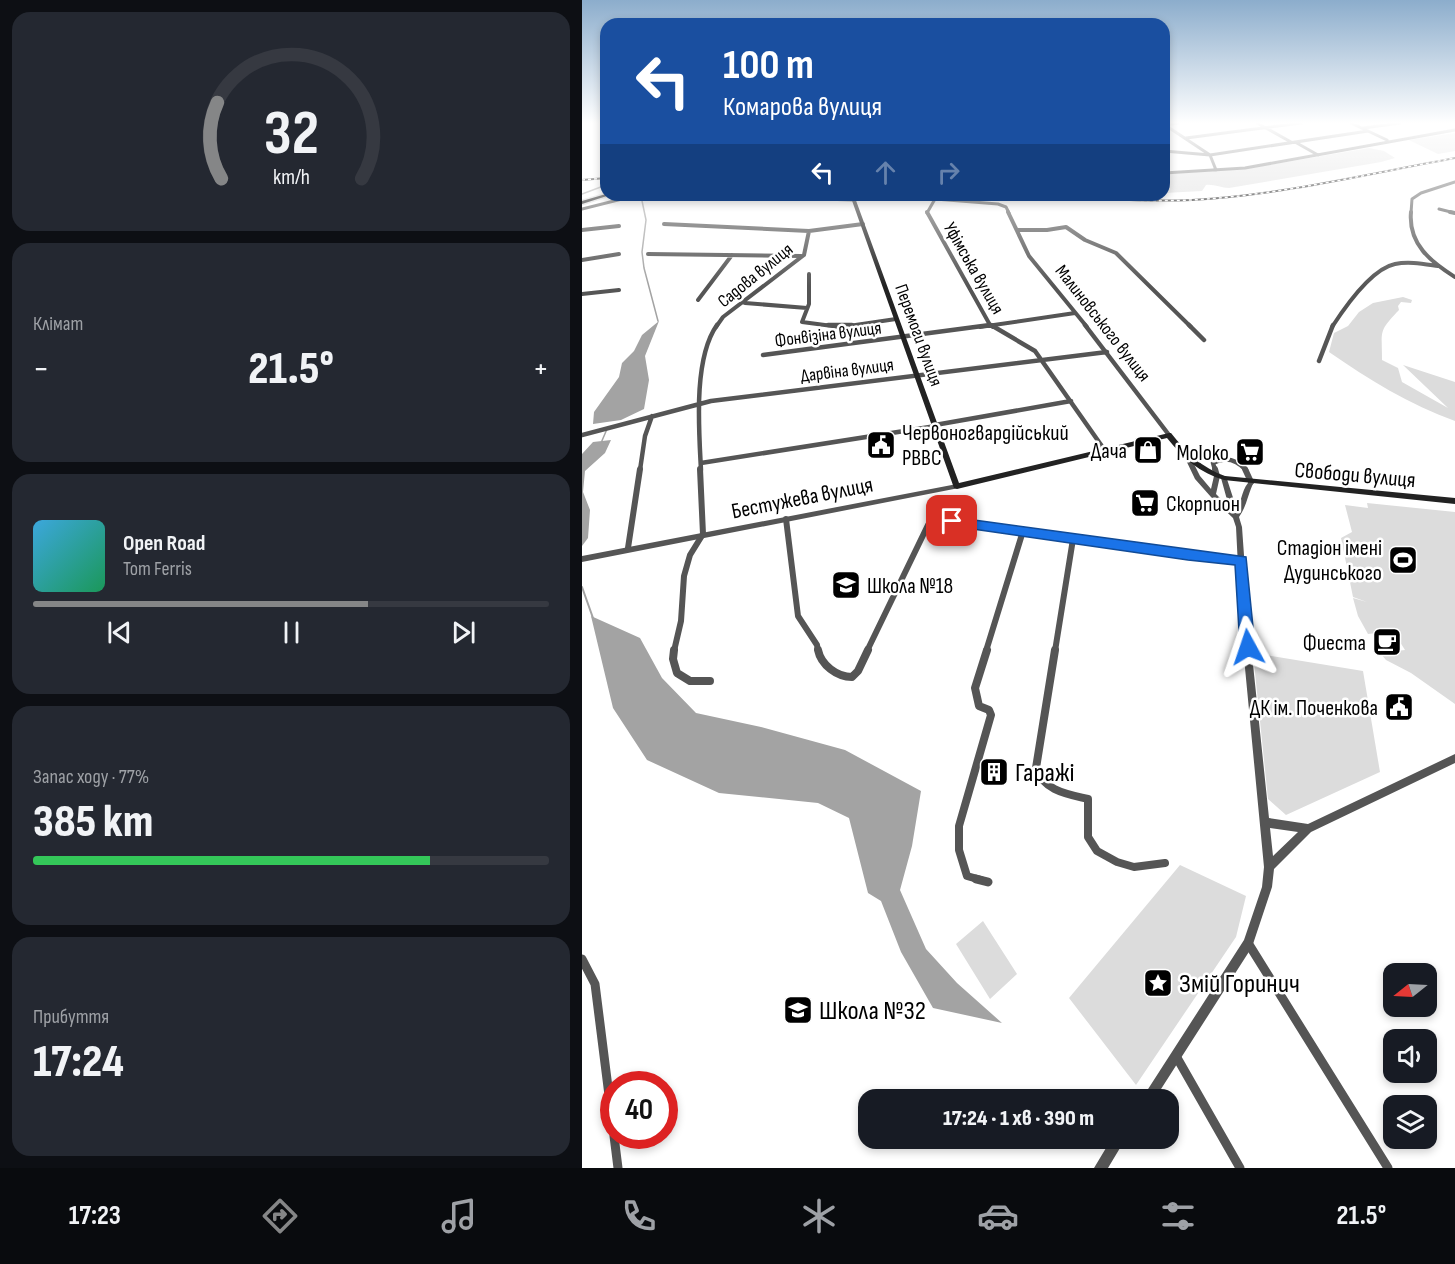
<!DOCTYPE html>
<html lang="uk">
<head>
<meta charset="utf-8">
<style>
  body { margin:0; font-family:"Sofia Sans Condensed",sans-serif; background:#242831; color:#f1f3f6; height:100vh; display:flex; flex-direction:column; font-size:22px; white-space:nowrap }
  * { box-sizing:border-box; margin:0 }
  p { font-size:20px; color:#9ea1a6 }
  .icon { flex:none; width:33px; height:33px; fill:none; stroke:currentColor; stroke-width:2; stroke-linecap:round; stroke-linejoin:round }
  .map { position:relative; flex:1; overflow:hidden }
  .sheet { display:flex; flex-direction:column; gap:12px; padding:12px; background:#0d0f14; width:582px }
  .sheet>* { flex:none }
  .top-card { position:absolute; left:18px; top:18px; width:570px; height:183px; border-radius:18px; box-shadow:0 3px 9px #0003; background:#1a4fa0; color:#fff; overflow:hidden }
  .needle { width:39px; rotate:252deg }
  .fabs { position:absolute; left:801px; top:963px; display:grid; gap:12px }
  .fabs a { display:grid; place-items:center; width:54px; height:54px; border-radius:12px; background:#171b24; box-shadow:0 3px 9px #0003; font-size:30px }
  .speed { position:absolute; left:18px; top:1071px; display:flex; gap:12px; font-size:30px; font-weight:700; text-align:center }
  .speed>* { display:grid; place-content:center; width:78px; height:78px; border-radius:50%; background:#171b24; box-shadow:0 3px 9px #0003; line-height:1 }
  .speed .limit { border:9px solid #d22; background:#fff; color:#111 }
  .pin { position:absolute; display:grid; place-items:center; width:51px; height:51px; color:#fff; margin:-26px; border-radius:12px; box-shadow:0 3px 9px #0006 }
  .me { position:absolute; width:66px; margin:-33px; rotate:355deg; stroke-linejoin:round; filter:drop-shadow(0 0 4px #0008) }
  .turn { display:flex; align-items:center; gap:21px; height:126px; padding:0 24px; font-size:27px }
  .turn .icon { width:78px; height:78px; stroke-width:2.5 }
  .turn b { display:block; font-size:42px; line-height:51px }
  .lanes { display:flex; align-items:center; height:57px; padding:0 24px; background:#0003; justify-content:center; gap:30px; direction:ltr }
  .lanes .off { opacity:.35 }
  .big { font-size:45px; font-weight:800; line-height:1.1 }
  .sheet .tile { flex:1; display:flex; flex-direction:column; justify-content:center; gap:9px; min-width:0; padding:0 21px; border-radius:18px; background:#242831 }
  .sheet .dial { align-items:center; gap:0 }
  .dial svg { height:156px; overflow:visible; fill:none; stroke:#363941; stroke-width:7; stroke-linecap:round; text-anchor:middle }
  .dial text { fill:#f1f3f6; stroke:none }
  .song { display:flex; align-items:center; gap:18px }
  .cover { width:72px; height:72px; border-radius:9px; background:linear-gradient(135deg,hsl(200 70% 55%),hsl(150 70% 35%)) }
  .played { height:6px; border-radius:3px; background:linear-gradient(90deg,#858687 65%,#363941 65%) }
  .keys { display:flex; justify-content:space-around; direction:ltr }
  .heat { display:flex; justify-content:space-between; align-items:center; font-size:33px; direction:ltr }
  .charge { height:9px; border-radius:4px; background:linear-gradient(90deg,#34c759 77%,#363941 0) }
  .trip { position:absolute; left:276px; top:1089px; width:321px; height:60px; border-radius:18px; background:#171b24; box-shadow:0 3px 9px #0003; font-weight:800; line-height:60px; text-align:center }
  .dock { display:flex; height:96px; justify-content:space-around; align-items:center; background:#090b0e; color:#9ea1a6 }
  .dock .icon { width:42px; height:42px }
  .dock .current { color:#858687 }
  .dock b { font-size:27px; color:#f1f3f6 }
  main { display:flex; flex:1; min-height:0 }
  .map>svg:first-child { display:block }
</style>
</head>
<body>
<main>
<section class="sheet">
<div class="tile dial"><svg viewBox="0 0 100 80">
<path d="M14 69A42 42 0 1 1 86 69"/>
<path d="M14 69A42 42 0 0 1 12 30" stroke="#858687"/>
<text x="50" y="56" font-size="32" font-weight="700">32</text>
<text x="50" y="72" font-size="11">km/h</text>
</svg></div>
<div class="tile"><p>Клімат</p>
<div class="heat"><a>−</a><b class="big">21.5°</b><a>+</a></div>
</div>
<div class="tile">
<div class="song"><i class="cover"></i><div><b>Open Road</b><p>Tom Ferris</p></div></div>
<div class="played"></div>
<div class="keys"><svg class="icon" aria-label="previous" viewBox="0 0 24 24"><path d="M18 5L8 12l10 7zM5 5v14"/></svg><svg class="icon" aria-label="pause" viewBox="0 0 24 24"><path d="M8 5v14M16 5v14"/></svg><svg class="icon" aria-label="next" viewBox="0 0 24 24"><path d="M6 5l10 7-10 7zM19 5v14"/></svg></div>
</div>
<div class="tile"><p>Запас ходу · 77%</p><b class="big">385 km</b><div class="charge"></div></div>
<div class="tile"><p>Прибуття</p><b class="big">17:24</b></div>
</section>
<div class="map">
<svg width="873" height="1168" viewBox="0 0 873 1168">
  <rect width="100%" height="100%" fill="#fff"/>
  <path fill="#dcdcdc" d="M 873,133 L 873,151 L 856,154 L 827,140 Z
    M 787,148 L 802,151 L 813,158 L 799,162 L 647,188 C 639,188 632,184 624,185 L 620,191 L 582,193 L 582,174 L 663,169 Z
    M 821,297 L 830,300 L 829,303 L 819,302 L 816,306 L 817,310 C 796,332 800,330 800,360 L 816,368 L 820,382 L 866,408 L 821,365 L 873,382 L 873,421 C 828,405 786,379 747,352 L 752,333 L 766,326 L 777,312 L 791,303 Z
    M 785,503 L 873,512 L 873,704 L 829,673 L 804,660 L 798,653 L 823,650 L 811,631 L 786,634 L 776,616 L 771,598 L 785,602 L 771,597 L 759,538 L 770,532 L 763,505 L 786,508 Z
    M 671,653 L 781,671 L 798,772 L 704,815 L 686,799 Z
    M 598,865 L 664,896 L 654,937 L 554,1085 L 487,998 Z
    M 401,921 L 435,974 L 408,999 L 374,944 Z"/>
  <path fill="#a3a3a3" d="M 77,321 L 63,356 L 67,380 L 62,409 L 39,420 L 11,424 L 12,412 L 37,377 L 40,363 L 52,351 L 60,335 Z
    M 29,440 L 23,453 L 3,471 L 1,492 L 8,510 L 6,538 L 0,546 L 0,454 L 11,442 Z
    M 9,616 L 58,638 L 80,678 L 114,713 L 179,727 L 263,750 L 339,791 L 330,846 L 318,890 L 344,949 L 375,983 L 420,1023 L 351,1008 L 319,952 L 299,901 L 286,893 L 267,818 L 236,803 L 137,793 L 65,760 L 31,708 Z"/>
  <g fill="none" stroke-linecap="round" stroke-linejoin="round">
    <path stroke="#a3a3a3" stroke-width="1.5" d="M 0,194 L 24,185
      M 59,196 L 64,220 L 60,252 L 62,268 L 76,321
      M 19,443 L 25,429"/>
    <path stroke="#a3a3a3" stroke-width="2" d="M 0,587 L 11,618"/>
    <g stroke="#dbdbdb" stroke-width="3">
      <path id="primary" d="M 24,194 L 28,195 L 0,204 L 0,201 Z"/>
    </g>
    <path stroke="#555" stroke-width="3" d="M 675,123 L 709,142
      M 769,123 L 805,140
      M 582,125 L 596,123
      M 583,125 L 628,155 L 634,170
      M 781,128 L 818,123
      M 604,138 L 719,123
      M 713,142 L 736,155
      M 582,151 L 628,155 L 786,131
      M 582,173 L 663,168 L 873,130
      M 99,195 L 272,200
      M 0,209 L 56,195
      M 857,209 L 873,213
      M 345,213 L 353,199 L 416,204 L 424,207 L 427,213
      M 829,213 L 830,199 L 839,193 L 873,182"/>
    <path stroke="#555" stroke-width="4" d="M 345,212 L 408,325 L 411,327
      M 426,212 L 447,256 L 505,327
      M 829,212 C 826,244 849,262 873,277
      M 868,212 L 873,213
      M 82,224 L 227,231
      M 0,230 L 37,226
      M 435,230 L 465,230 L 484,227 L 503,240 L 534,253 L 609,327
      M 66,254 L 219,256
      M 0,260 L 37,254
      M 227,274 L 227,304 L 220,322 L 258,327
      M 0,294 L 37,290
      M 116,300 L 150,255
      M 163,303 L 225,308
      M 134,327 L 141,317 L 222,255 L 227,231 L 281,224
      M 260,327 L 314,319
      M 398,327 L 493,313
      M 750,327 C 763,307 789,269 813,264 C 827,261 842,264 856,266"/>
    <path stroke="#555" stroke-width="4.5" d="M 246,325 L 270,325
      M 409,325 L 453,351 L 524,452
      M 503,325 L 587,435
      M 607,325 L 622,340
      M 181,355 L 408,325
      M 737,361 L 751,325
      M 353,425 L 489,401
      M 0,435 L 129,401 L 525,352
      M 119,463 L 354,426
      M 58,470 L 63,436 L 70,416
      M 119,470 C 117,430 111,359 135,325
      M 633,470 L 631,463 C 644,456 655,460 664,470"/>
    <path stroke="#555" stroke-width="6" d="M 633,469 L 635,476
      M 663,469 L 669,482
      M 204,519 L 216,616 L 235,645 L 236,651
      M 46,548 L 58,469
      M 92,651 L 99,621 L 102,576 L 108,555 L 121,534 L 118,469
      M 285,651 L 346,525 L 356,520 L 606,555 L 660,560
      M 404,651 L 441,531
      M 473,651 L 491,539"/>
    <path stroke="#555" stroke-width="8" d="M 92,650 L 91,659 L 95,673 L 108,681 L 128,681
      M 236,650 C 239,665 255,677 270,677 L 276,671 L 286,650
      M 473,650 L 454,768 C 462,791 485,794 506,799 L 506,837 L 515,851 L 535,862 L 552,867 L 583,863
      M 399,880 L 385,876 L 377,850 L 377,826 L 409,715 L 407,710 L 397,706 L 393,688 L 405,650"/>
    <path stroke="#555" stroke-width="9" d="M 394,879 L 406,882
      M 666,943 L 806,1168
      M 0,959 L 13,984 L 32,1135
      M 594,1056 L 658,1168
      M 32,1136 L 36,1168"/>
    <path fill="#555" fill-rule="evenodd" d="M 605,454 L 608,456 L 618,476 L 629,489 L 632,476 L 633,474 L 637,474 L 638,476 L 634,494 L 647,507 L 639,478 L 640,476 L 644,476 L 655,510 C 660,500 660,487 669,480 L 672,482 C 666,493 665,506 657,517 L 660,527 L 667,626 L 687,818 L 726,824 L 873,754 L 873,763 L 729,832 L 692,869 L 690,887 L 670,947 L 572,1100 L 559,1100 L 662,940 L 680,887 L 682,867 L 659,626 L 654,527 L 651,518 L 629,497 L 613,479 L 602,456 ZM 688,828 L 716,832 L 691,856 Z
      M 375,484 L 377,484 L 378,486 L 377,488 L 0,562 L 0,556 Z
      M 530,1138 L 544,1138 L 526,1168 L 512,1168 Z"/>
    <path fill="#222" fill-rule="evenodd" d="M 268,195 L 272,195 L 377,483 L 587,433 L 589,433 C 604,452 620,468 643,476 L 873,498 L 873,504 L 642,480 C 618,473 601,458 585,438 L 375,489 L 372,488 Z"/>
    <use href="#primary" fill="#000" fill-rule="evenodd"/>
    <g stroke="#000" stroke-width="2">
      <path id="rail" d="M 0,180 L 24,178
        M 463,195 C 512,199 561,202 610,200 C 699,195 786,174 873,158"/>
    </g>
    <use href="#rail" stroke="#fff" stroke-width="1.5" stroke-dasharray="3" stroke-linecap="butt"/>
  </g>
  <linearGradient id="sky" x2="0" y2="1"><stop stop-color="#8cadcc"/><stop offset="0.43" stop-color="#fff"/><stop offset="1" stop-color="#fff" stop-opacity="0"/></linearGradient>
  <rect width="873" height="286" fill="url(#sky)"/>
  <path fill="#1a73e8" stroke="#114b97" stroke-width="1.5" d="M 370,517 L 664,557 L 673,647 L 671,651 L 666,653 L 660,651 L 658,647 L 653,565 L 606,560 L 370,526 L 364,521 Z"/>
  <defs>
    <g id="civic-square" transform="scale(1.5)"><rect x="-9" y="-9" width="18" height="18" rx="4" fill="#000" stroke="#fff"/><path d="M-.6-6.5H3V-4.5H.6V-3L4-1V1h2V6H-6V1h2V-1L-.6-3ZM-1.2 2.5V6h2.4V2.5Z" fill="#fff"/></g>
    <g id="shop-square" transform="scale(1.5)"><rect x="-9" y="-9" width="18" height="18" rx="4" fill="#000" stroke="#fff"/><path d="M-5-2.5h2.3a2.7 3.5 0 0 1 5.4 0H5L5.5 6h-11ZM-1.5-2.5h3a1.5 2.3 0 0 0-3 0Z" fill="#fff"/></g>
    <g id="supermarket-square" transform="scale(1.5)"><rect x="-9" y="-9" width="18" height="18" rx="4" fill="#000" stroke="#fff"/><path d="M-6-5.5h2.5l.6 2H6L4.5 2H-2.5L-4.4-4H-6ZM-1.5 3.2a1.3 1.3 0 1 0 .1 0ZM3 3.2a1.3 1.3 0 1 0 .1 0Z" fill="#fff"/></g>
    <g id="stadium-square" transform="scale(1.5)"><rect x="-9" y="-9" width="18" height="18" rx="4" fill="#000" stroke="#fff"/><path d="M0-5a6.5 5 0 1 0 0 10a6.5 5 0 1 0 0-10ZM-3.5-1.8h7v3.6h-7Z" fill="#fff"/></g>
    <g id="school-square" transform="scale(1.5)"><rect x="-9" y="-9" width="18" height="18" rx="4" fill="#000" stroke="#fff"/><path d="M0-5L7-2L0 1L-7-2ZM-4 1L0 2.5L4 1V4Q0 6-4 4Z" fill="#fff"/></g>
    <g id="cafe-square" transform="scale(1.5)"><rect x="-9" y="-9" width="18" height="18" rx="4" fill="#000" stroke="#fff"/><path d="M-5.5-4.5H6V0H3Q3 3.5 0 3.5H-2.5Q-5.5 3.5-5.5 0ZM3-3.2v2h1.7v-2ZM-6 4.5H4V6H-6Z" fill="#fff"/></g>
    <g id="building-square" transform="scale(1.5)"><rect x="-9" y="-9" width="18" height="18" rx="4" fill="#000" stroke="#fff"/><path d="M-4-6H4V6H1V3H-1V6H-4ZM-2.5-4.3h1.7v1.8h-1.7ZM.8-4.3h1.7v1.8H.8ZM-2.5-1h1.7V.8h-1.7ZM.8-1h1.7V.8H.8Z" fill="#fff"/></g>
    <g id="sight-square" transform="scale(1.5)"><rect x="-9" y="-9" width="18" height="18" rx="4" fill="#000" stroke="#fff"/><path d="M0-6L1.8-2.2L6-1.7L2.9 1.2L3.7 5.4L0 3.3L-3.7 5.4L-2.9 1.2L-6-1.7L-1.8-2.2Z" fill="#fff"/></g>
  </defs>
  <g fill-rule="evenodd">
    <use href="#civic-square" x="299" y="445"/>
    <use href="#shop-square" x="566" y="450"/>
    <use href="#supermarket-square" x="668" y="452"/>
    <use href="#supermarket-square" x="563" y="503"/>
    <use href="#stadium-square" x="821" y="560"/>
    <use href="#school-square" x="264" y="585"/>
    <use href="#cafe-square" x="805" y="642"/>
    <use href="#civic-square" x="817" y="707"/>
    <use href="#building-square" x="412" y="772"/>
    <use href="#sight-square" x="576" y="983"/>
    <use href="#school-square" x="216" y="1010"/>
  </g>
  <g text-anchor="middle" stroke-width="5" stroke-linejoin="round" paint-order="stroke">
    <g font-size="18" fill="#000" stroke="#fff">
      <text transform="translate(392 268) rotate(60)" y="6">Уфімська вулиця</text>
      <text transform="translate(173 275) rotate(-39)" y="6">Садова вулиця</text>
      <text transform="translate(521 323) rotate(52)" y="6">Малиновського вулиця</text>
      <text transform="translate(246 334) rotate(-7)" y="6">Фонвізіна вулиця</text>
      <text transform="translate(337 335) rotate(70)" y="6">Перемоги вулиця</text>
      <text transform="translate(265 370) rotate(-7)" y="6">Дарвіна вулиця</text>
    </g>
    <g font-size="22" fill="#000" stroke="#fff" text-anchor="end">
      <text x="320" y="440" text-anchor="start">Червоногвардійський<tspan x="320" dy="25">РВВС</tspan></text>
      <text x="545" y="458">Дача</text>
      <text x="647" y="460">Moloko</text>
      <text x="584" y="511" text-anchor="start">Скорпион</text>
      <text x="800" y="555">Стадіон імені<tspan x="800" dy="25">Дудинського</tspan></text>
      <text x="285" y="593" text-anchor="start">Школа №18</text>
      <text x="784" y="650">Фиеста</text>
      <text x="796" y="715">ДК ім. Поченкова</text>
    </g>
    <g font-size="22" fill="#000" stroke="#fff">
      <text transform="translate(773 474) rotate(5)" y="8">Свободи вулиця</text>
      <text transform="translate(220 497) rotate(-11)" y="8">Бестужева вулиця</text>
    </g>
    <g font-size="27" fill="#000" stroke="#fff" text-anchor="start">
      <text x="433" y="781">Гаражі</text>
      <text x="597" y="992">Змій Горинич</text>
      <text x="237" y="1019">Школа №32</text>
    </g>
  </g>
</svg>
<div class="fabs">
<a><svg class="needle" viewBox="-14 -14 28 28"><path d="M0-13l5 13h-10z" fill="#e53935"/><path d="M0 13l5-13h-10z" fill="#9ea1a6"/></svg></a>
<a><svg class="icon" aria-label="sound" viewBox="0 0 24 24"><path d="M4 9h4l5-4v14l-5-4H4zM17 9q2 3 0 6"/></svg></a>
<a><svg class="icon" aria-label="layers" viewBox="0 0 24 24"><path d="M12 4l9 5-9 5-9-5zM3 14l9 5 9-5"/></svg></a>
</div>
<div class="speed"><div class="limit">40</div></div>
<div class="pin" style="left:370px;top:521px;background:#d93025"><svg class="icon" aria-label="arrive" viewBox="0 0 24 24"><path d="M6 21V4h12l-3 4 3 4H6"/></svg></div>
<svg class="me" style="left:666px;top:647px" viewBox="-20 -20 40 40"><path d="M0-17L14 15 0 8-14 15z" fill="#1a73e8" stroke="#fff" stroke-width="4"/></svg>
<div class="trip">17:24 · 1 хв · 390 m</div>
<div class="top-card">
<div class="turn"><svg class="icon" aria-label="left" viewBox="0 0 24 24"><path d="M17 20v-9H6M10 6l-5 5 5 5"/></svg><div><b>100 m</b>Комарова вулиця</div></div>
<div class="lanes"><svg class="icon" aria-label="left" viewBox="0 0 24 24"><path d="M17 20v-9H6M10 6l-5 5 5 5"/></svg><svg class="icon off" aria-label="ahead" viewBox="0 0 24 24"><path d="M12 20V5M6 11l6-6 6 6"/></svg><svg class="icon off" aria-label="right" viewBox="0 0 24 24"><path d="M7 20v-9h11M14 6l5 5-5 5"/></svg></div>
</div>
</div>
</main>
<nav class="dock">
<b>17:23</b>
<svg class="icon current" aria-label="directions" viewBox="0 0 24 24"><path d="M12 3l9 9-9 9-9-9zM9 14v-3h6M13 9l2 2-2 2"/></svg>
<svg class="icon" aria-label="music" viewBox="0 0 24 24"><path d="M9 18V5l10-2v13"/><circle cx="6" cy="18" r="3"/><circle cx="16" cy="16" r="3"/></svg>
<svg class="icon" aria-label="phone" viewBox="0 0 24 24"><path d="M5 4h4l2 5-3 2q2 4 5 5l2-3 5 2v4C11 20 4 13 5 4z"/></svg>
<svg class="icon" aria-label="climate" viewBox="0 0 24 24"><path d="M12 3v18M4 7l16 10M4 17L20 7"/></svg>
<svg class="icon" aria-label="car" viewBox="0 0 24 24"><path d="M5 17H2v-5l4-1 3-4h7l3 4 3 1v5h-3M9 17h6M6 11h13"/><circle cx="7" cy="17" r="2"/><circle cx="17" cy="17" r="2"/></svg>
<svg class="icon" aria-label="filters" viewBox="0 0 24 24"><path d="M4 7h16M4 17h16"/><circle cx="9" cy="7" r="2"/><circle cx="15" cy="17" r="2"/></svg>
<b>21.5°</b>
</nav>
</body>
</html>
